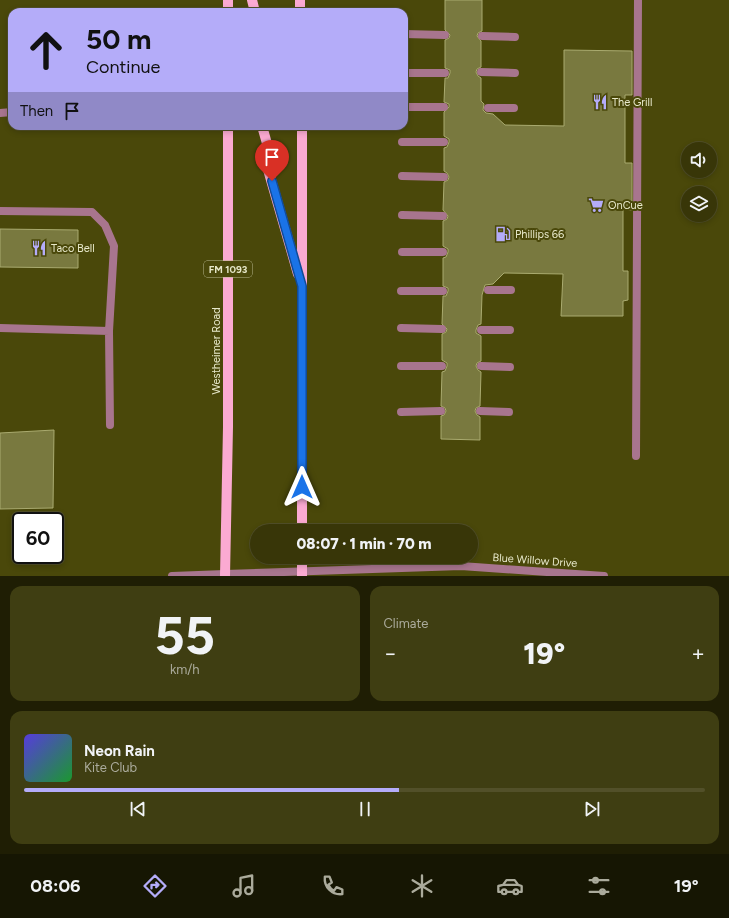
<!DOCTYPE html>
<html lang="en">
<head>
<meta charset="utf-8">
<style>
  body { margin:0; font-family:Figtree,sans-serif; background:#3f3e12; color:#f1f3f6; height:100vh; display:flex; flex-direction:column; font-size:15px; white-space:nowrap }
  * { box-sizing:border-box; margin:0 }
  p { font-size:13px; color:#abab9c }
  .icon { flex:none; width:22px; height:22px; fill:none; stroke:currentColor; stroke-width:2; stroke-linecap:round; stroke-linejoin:round }
  .map { position:relative; height:576px; overflow:hidden }
  .panel { display:flex; flex-direction:column; gap:10px; padding:10px; background:#1f1e04; flex:1 }
  .panel>* { flex:none }
  .guide { position:absolute; left:8px; top:8px; width:400px; height:122px; border-radius:12px; box-shadow:0 2px 6px #0003,0 0 0 1px #525029; background:#b4acf9; color:#111; overflow:hidden }
  .tools { position:absolute; left:681px; top:142px; display:grid; gap:8px }
  .tools a { display:grid; place-items:center; width:36px; height:36px; border-radius:50%; background:#383608; box-shadow:0 2px 6px #0003,0 0 0 1px #525029; font-size:20px }
  .speed { position:absolute; left:12px; top:512px; display:flex; gap:8px; font-size:20px; font-weight:700; text-align:center }
  .speed>* { display:grid; place-content:center; width:52px; height:52px; border-radius:50%; background:#383608; box-shadow:0 2px 6px #0003,0 0 0 1px #525029; line-height:1 }
  .speed .limit { border:2px solid #111; border-radius:6px; background:#fff; color:#111 }
  .pin { position:absolute; display:grid; place-items:center; width:34px; height:34px; color:#fff; margin:-41px -17px; border-radius:50% 50% 50% 0; rotate:-45deg; box-shadow:0 0 4px #0007 }
  .pin .icon { rotate:45deg }
  .me { position:absolute; width:44px; margin:-22px; rotate:0deg; stroke-linejoin:round; filter:drop-shadow(0 0 3px #0008) }
  .turn { display:flex; align-items:center; gap:14px; height:84px; padding:0 12px; font-size:18px }
  .turn .icon { width:52px; height:52px; stroke-width:2.5 }
  .turn b { display:block; font-size:28px; line-height:34px }
  .then { display:flex; align-items:center; height:38px; padding:0 12px; background:#0003; gap:8px; font-size:15px }
  .big { font-size:30px; font-weight:800; line-height:1.1 }
  .panel .tile { flex:1; display:flex; flex-direction:column; justify-content:center; gap:6px; min-width:0; padding:0 14px; border-radius:12px; background:#3f3e12 }
  .panel .dial { align-items:center; gap:0 }
  .dial b { font-size:52px; line-height:1 }
  .song { display:flex; align-items:center; gap:12px }
  .cover { width:48px; height:48px; border-radius:6px; background:linear-gradient(135deg,hsl(250 70% 55%),hsl(130 70% 35%)) }
  .played { height:4px; border-radius:2px; background:linear-gradient(90deg,#b4acf9 55%,#525029 55%) }
  .keys { display:flex; justify-content:space-around; direction:ltr }
  .heat { display:flex; justify-content:space-between; align-items:center; font-size:22px; direction:ltr }
  .panel .tiles { flex:1; display:grid; gap:10px; grid-template-columns:1fr 1fr }
  .tile:last-child { grid-column:span 2 }
  .trip { position:absolute; left:250px; top:524px; width:228px; height:40px; border-radius:20px; background:#383608; box-shadow:0 2px 6px #0003,0 0 0 1px #525029; font-weight:800; line-height:40px; text-align:center }
  .menu { display:flex; height:64px; justify-content:space-around; align-items:center; background:#161603; color:#abab9c }
  .menu .icon { width:28px; height:28px }
  .menu .on { color:#b4acf9 }
  .menu b { font-size:18px; color:#f1f3f6 }
  .map>svg:first-child { display:block }
</style>
</head>
<body>
<div class="map">
<svg width="729" height="576" viewBox="0 0 729 576">
  <rect width="100%" height="100%" fill="#4a480a"/>
  <path fill="#79793f" stroke="#aaab70" d="M 445,0 L 482,0 L 482,31 L 478,33 L 477,36 L 481,41 L 481,67 L 477,69 L 476,72 L 478,76 L 481,78 L 481,101 L 484,104 L 483,110 L 486,113 L 493,114 L 505,125 L 564,126 L 564,50 L 632,51 L 632,95 L 625,95 L 625,163 L 632,163 L 632,210 L 623,209 L 623,271 L 628,271 L 628,300 L 623,301 L 623,316 L 561,316 L 563,274 L 504,273 L 493,284 L 485,285 L 482,295 L 481,324 L 478,325 L 476,330 L 476,333 L 481,336 L 481,361 L 477,363 L 476,366 L 478,370 L 481,372 L 480,406 L 476,408 L 475,411 L 477,415 L 480,417 L 480,440 L 441,439 L 441,416 L 444,415 L 446,411 L 445,408 L 441,406 L 442,372 L 445,371 L 447,366 L 447,363 L 442,360 L 442,334 L 446,332 L 447,329 L 442,324 L 443,296 L 446,296 L 448,291 L 448,288 L 443,286 L 443,258 L 446,257 L 448,252 L 448,249 L 443,246 L 443,221 L 447,219 L 448,216 L 443,210 L 444,182 L 448,180 L 449,177 L 447,173 L 444,171 L 444,148 L 447,147 L 449,142 L 449,139 L 444,136 L 444,112 L 449,107 L 449,104 L 444,102 L 445,78 L 448,78 L 450,73 L 450,70 L 445,68 L 445,40 L 449,38 L 450,35 L 445,30 Z
    M 0,229 L 78,230 L 78,268 L 0,267 Z
    M 54,430 L 53,508 L 0,509 L 0,433 Z"/>
  <g fill="none" stroke-linecap="round" stroke-linejoin="round">
    <path stroke="#a8758e" stroke-width="8" d="M 404,34 L 445,35
      M 482,36 L 515,37
      M 481,72 L 515,73
      M 404,73 L 445,73
      M 404,107 L 444,107
      M 488,108 L 514,108
      M 402,142 L 444,142
      M 402,176 L 444,177
      M 0,211 L 92,212 L 105,225 L 114,246 L 109,331 L 110,425
      M 402,215 L 443,216
      M 402,252 L 443,252
      M 488,290 L 511,290
      M 401,291 L 443,291
      M 0,328 L 109,331
      M 401,328 L 442,329
      M 481,330 L 510,330
      M 401,366 L 442,366
      M 481,366 L 510,367
      M 480,411 L 509,412
      M 401,412 L 441,411
      M 636,456 L 638,0
      M 172,576 L 225,574"/>
    <path stroke="#a8758e" stroke-width="8" d="M 225,574 L 461,566 L 604,576"/>
    <path stroke="#a8758e" stroke-width="8" d="M 0,113 L 12,112"/>
    <path stroke="#fbaad2" stroke-width="10" d="M 252,0 L 255,12
      M 300,0 L 300,12
      M 228,12 L 228,0
      M 262,126 L 268,147 L 267,166 L 298,274
      M 302,126 L 302,531
      M 225,576 L 228,427 L 228,126
      M 302,576 L 302,557"/>
  </g>
  <g fill="none" stroke-linecap="round" stroke-linejoin="round">
    <g stroke="#114b97" stroke-width="10">
      <path id="route" d="M 272,181 L 302,286 L 302,487"/>
    </g>
    <use href="#route" stroke="#1a73e8" stroke-width="7"/>
  </g>
  <defs>
    <g id="restaurant-bare" transform="scale(1.2)"><path d="M-5-6h1v4h1v-4h1v4h1v-4h1v5L-1.5 .5V6h-2V.5L-5-1ZM5-6V6H3V1.5H1.5Q1.5-4 5-6Z" fill="#b4acf9" stroke="#4a480a" stroke-width="2.5" paint-order="stroke"/></g>
    <g id="supermarket-bare" transform="scale(1.2)"><path d="M-6-5.5h2.5l.6 2H6L4.5 2H-2.5L-4.4-4H-6ZM-1.5 3.2a1.3 1.3 0 1 0 .1 0ZM3 3.2a1.3 1.3 0 1 0 .1 0Z" fill="#b4acf9" stroke="#4a480a" stroke-width="2.5" paint-order="stroke"/></g>
    <g id="fuel-bare" transform="scale(1.2)"><path d="M-5.5-6h7V0h2V4h1.3V-2.5L3-4.5l.8-.8L6-3V5H2.5V1h-1V6h-7ZM-4.2-4.7v3.2H.2V-4.7Z" fill="#b4acf9" stroke="#4a480a" stroke-width="2.5" paint-order="stroke"/></g>
  </defs>
  <g fill-rule="evenodd">
    <use href="#restaurant-bare" x="600" y="102"/>
    <use href="#supermarket-bare" x="596" y="205"/>
    <use href="#fuel-bare" x="503" y="234"/>
    <use href="#restaurant-bare" x="39" y="248"/>
  </g>
  <g text-anchor="middle" stroke-width="4" stroke-linejoin="round" paint-order="stroke">
    <rect fill="#4a480a" stroke="#b8b890" stroke-width="1" x="204" y="261" width="48" height="16" rx="3"/>
    <g font-size="10" font-weight="bold" fill="#e7e8ca">
      <text x="228" y="273">FM 1093</text>
    </g>
    <g font-size="11" fill="#e7e8ca" stroke="#4a480a" text-anchor="start">
      <text x="612" y="106">The Grill</text>
      <text x="608" y="209">OnCue</text>
      <text x="515" y="238">Phillips 66</text>
      <text x="51" y="252">Taco Bell</text>
    </g>
    <g font-size="11" fill="#e7e8ca" stroke="#4a480a">
      <text transform="translate(216 351) rotate(-90)" y="4">Westheimer Road</text>
      <text transform="translate(535 560) rotate(4)" y="4">Blue Willow Drive</text>
    </g>
  </g>
</svg>
<div class="tools">
<a><svg class="icon" aria-label="sound" viewBox="0 0 24 24"><path d="M4 9h4l5-4v14l-5-4H4zM17 9q2 3 0 6"/></svg></a>
<a><svg class="icon" aria-label="layers" viewBox="0 0 24 24"><path d="M12 4l9 5-9 5-9-5zM3 14l9 5 9-5"/></svg></a>
</div>
<div class="speed"><div class="limit">60</div></div>
<div class="pin" style="left:272px;top:181px;background:#d93025"><svg class="icon" aria-label="arrive" viewBox="0 0 24 24"><path d="M6 21V4h12l-3 4 3 4H6"/></svg></div>
<svg class="me" style="left:302px;top:487px" viewBox="-20 -20 40 40"><path d="M0-17L14 15 0 8-14 15z" fill="#1a73e8" stroke="#fff" stroke-width="4"/></svg>
<div class="trip">08:07 · 1 min · 70 m</div>
<div class="guide">
<div class="turn"><svg class="icon" aria-label="ahead" viewBox="0 0 24 24"><path d="M12 20V5M6 11l6-6 6 6"/></svg><div><b>50 m</b>Continue</div></div>
<div class="then">Then<svg class="icon" aria-label="arrive" viewBox="0 0 24 24"><path d="M6 21V4h12l-3 4 3 4H6"/></svg></div>
</div>
</div>
<section class="panel">
<div class="tiles">
<div class="tile dial"><b>55</b><p>km/h</p></div>
<div class="tile"><p>Climate</p>
<div class="heat"><a>−</a><b class="big">19°</b><a>+</a></div>
</div>
<div class="tile">
<div class="song"><i class="cover"></i><div><b>Neon Rain</b><p>Kite Club</p></div></div>
<div class="played"></div>
<div class="keys"><svg class="icon" aria-label="previous" viewBox="0 0 24 24"><path d="M18 5L8 12l10 7zM5 5v14"/></svg><svg class="icon" aria-label="pause" viewBox="0 0 24 24"><path d="M8 5v14M16 5v14"/></svg><svg class="icon" aria-label="next" viewBox="0 0 24 24"><path d="M6 5l10 7-10 7zM19 5v14"/></svg></div>
</div>
</div>
</section>
<nav class="menu">
<b>08:06</b>
<svg class="icon on" aria-label="directions" viewBox="0 0 24 24"><path d="M12 3l9 9-9 9-9-9zM9 14v-3h6M13 9l2 2-2 2"/></svg>
<svg class="icon" aria-label="music" viewBox="0 0 24 24"><path d="M9 18V5l10-2v13"/><circle cx="6" cy="18" r="3"/><circle cx="16" cy="16" r="3"/></svg>
<svg class="icon" aria-label="phone" viewBox="0 0 24 24"><path d="M5 4h4l2 5-3 2q2 4 5 5l2-3 5 2v4C11 20 4 13 5 4z"/></svg>
<svg class="icon" aria-label="climate" viewBox="0 0 24 24"><path d="M12 3v18M4 7l16 10M4 17L20 7"/></svg>
<svg class="icon" aria-label="car" viewBox="0 0 24 24"><path d="M5 17H2v-5l4-1 3-4h7l3 4 3 1v5h-3M9 17h6M6 11h13"/><circle cx="7" cy="17" r="2"/><circle cx="17" cy="17" r="2"/></svg>
<svg class="icon" aria-label="filters" viewBox="0 0 24 24"><path d="M4 7h16M4 17h16"/><circle cx="9" cy="7" r="2"/><circle cx="15" cy="17" r="2"/></svg>
<b>19°</b>
</nav>
</body>
</html>
